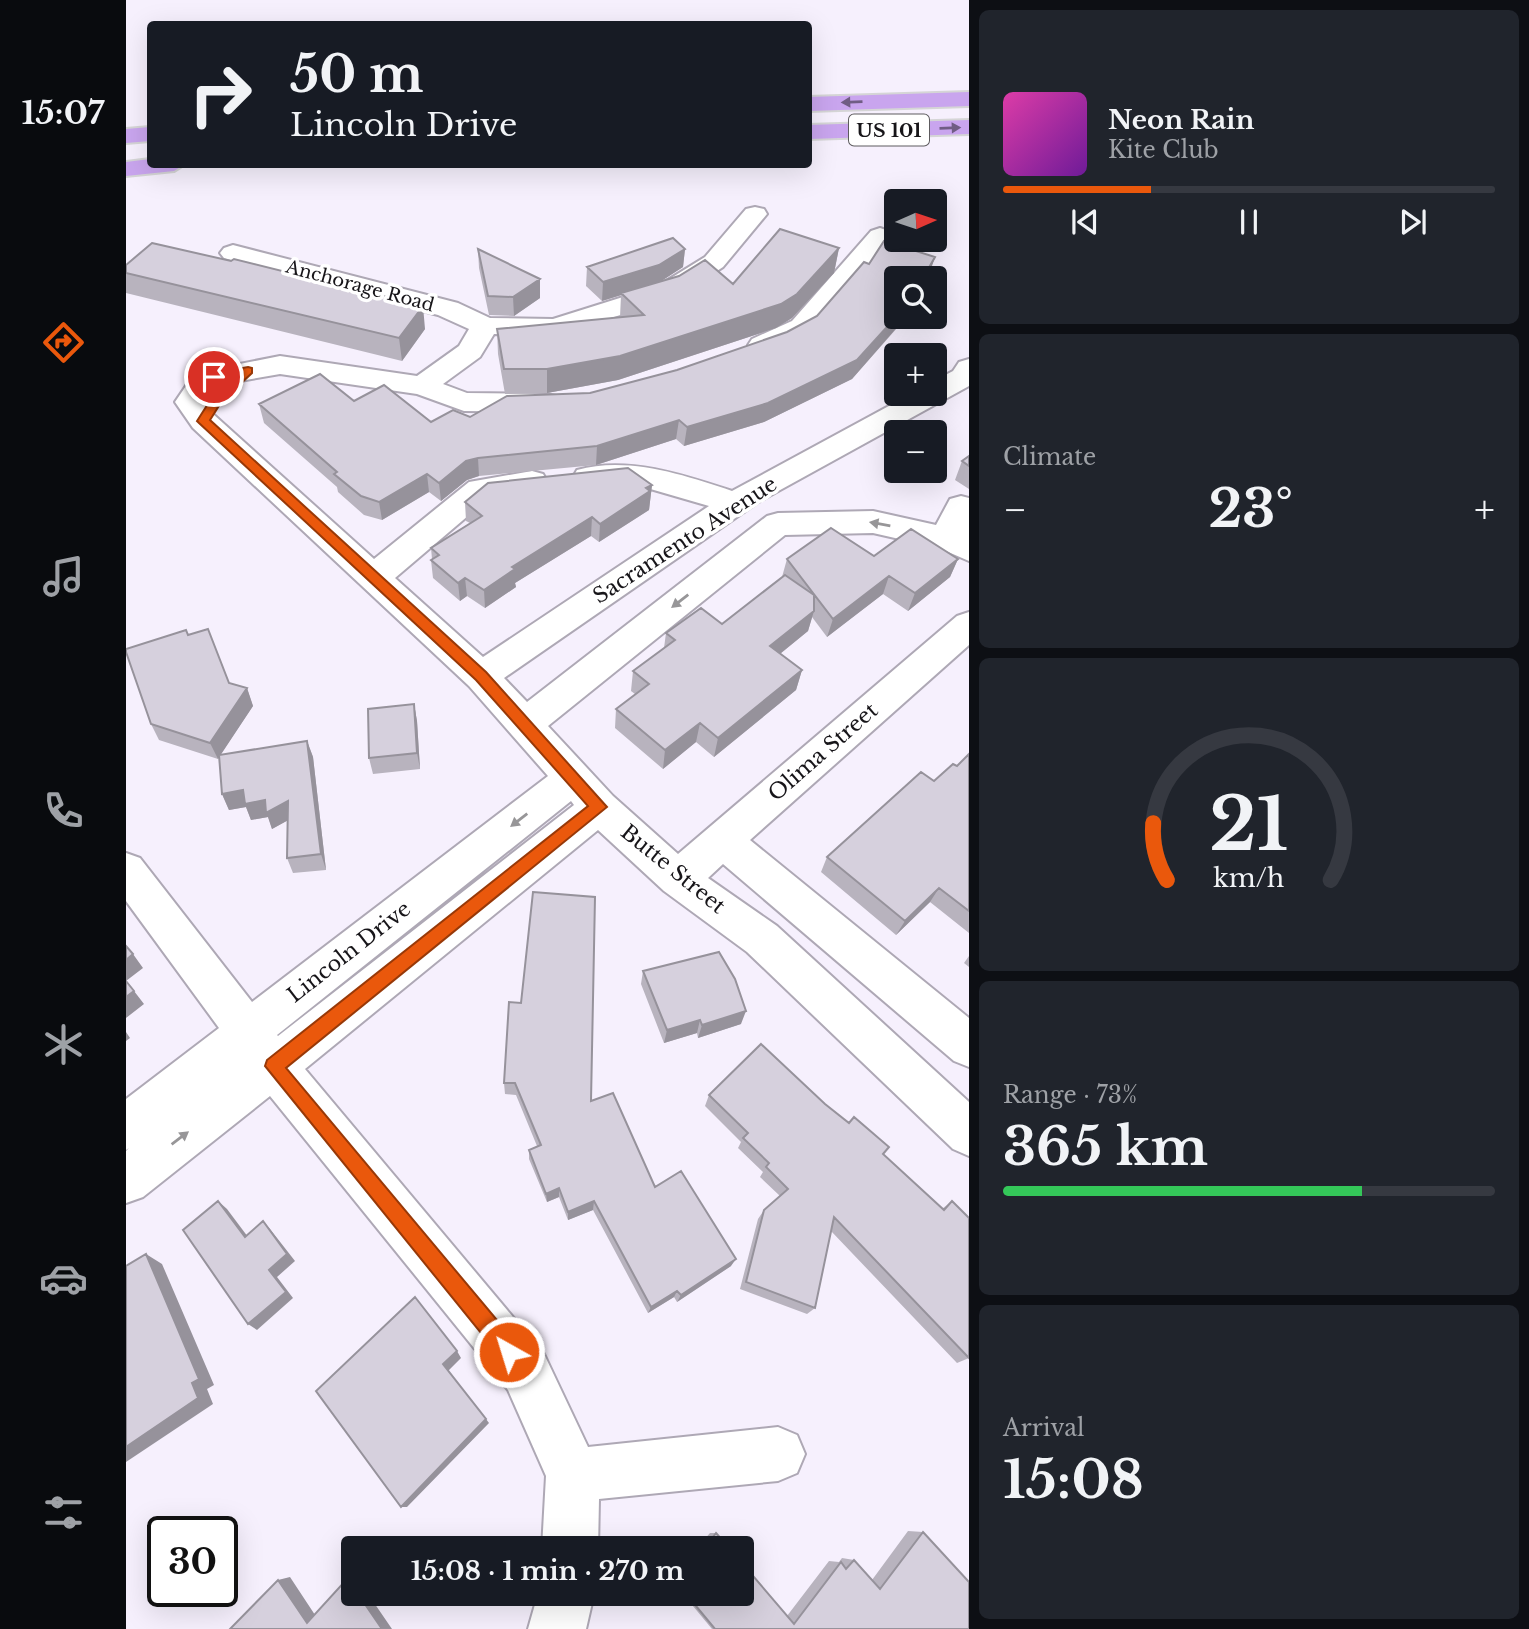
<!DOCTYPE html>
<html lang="en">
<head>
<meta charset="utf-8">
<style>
  body { margin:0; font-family:"Libre Baskerville",serif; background:#20242c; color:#f1f3f6; height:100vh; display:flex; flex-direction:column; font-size:26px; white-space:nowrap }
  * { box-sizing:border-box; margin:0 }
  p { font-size:23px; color:#9ea1a6 }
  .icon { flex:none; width:38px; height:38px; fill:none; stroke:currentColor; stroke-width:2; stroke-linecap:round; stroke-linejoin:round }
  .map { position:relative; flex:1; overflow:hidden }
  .side { display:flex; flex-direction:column; gap:10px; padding:10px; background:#0d0f14; width:560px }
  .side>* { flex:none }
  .hud { position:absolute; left:21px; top:21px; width:665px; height:147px; border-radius:7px; box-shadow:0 7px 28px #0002; background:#171b24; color:#f1f3f6; overflow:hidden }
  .needle { width:46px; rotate:87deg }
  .tools { position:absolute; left:758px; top:189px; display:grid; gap:14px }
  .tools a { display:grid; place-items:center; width:63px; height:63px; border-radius:7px; background:#171b24; box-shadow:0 7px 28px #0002; font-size:35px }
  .speed { position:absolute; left:21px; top:1516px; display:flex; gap:14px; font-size:35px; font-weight:700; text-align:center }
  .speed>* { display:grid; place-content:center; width:91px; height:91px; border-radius:50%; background:#171b24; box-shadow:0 7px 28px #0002; line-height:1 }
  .speed .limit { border:4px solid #111; border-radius:10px; background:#fff; color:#111 }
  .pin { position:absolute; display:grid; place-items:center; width:60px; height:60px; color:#fff; margin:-30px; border:4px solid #fff; border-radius:50%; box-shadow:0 2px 7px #0007 }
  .me { position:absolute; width:77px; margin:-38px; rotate:321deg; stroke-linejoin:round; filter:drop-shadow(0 0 5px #0008) }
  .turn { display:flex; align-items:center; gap:24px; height:147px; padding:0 28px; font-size:32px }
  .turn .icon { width:91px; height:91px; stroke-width:2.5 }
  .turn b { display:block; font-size:49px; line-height:60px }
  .big { font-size:52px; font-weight:700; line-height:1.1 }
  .side .card { flex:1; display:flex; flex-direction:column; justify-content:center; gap:10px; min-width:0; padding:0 24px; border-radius:10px; background:#20242c }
  .side .dial { align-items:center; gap:0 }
  .dial svg { height:182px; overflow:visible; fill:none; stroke:#363941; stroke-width:7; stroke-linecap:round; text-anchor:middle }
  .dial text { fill:#f1f3f6; stroke:none }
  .song { display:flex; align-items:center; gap:21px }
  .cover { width:84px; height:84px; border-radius:10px; background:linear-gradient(135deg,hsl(320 70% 55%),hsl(280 70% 35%)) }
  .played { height:7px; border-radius:4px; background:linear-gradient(90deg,#ea580c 30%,#363941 30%) }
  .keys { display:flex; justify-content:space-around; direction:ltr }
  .heat { display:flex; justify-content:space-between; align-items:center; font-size:38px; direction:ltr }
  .charge { height:10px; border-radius:5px; background:linear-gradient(90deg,#34c759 73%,#363941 0) }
  .trip { position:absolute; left:215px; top:1536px; width:413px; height:70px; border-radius:7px; background:#171b24; box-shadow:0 7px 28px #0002; font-weight:700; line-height:70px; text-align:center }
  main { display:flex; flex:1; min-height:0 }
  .dock { display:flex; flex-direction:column; width:126px; justify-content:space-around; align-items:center; background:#090b0e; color:#9ea1a6 }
  .dock .icon { width:49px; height:49px }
  .dock .selected { color:#ea580c }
  .dock b { font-size:32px; color:#f1f3f6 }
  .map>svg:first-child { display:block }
</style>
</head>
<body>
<main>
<nav class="dock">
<b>15:07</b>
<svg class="icon selected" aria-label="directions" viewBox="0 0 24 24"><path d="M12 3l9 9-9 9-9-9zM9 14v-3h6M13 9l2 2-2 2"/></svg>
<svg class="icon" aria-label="music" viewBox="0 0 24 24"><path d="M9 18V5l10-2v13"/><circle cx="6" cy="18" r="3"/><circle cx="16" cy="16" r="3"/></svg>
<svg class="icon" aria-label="phone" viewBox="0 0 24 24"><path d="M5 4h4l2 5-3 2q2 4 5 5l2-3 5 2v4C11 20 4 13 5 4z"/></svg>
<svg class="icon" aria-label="climate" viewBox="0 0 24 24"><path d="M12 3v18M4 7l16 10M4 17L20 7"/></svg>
<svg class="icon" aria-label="car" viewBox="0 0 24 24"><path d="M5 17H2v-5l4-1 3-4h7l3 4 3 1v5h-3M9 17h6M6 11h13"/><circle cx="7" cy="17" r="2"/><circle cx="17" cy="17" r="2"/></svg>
<svg class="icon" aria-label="filters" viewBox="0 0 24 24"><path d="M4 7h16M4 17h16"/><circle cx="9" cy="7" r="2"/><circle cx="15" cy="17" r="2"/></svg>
</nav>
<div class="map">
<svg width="843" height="1629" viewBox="0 0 843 1629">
  <rect width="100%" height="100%" fill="#f6f0fd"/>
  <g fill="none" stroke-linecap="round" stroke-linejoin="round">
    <g stroke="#aea8b5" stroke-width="4">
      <path id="minor" d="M 629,207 L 638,209 L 641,214 L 597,267 L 550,298 L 429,335 L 368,334 L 354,357 L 317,384 L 341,393 L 420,394 L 430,396 L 435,403 L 430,410 L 420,412 L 338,411 L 291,394 L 154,374 L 97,384 L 85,392 L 79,402 L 87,414 L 248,559 L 343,482 L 406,471 L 417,474 L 421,481 L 417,488 L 363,498 L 269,578 L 357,657 L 583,506 L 521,488 L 451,484 L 447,477 L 451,470 C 502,456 558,475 606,491 L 785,394 L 808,394 L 808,381 L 827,371 L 833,362 L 843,359 L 843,386 L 634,501 L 378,678 L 401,702 L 641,516 L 652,513 L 747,511 L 810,525 L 824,499 L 835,496 L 843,498 L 843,561 L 813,548 L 747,533 L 659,535 L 422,726 L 487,796 L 552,854 L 831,616 L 843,612 L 843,645 L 624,840 L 843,1018 L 843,1067 L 828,1061 L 597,864 L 582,878 L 651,926 L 843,1102 L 843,1156 L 827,1149 L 621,952 L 538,891 L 472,830 L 179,1069 L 418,1354 L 462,1447 L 652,1427 L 671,1435 L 679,1454 L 671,1473 L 652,1481 L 473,1499 L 472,1549 L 416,1549 L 420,1476 L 382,1390 L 144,1096 L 17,1197 L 0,1203 L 0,1151 L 3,1148 L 0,1150 L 0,1099 L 93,1028 L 0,901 L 0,853 L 14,858 L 126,1002 L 422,776 L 343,686 L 67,428 L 49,402 L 64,380 L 78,371 L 154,356 L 291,376 L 333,346 L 343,329 L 312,315 L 98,258 L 94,253 L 98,248 L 107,245 L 332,303 L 364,318 L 427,319 L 532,286 L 579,257 L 620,209 ZM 445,801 L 448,805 L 152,1036 L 151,1035 Z
        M 754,228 L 763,231 L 767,236 L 686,333 L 646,351 L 636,353 L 626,351 L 622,345 L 626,339 L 666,321 L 745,231 Z
        M 412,1594 L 468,1594 L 460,1629 L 402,1629 Z"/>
    </g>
    <g stroke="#d5d5d6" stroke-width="4">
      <path id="highway" d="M 843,92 L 843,106 L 682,111 L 682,97 Z
        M 843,120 L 843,134 L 682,139 L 682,125 Z
        M 24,127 L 24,141 L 0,143 L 0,129 Z
        M 24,159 L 24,164 L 59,164 L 48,171 L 0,176 L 0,162 Z"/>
    </g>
    <use href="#minor" fill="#fff" fill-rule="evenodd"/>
    <use href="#highway" fill="#c9a5ee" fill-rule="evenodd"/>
  </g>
  <path fill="#b8b3be" d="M 713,248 L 708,273 L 666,318 L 650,328 L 492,380 L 421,393 L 379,394 L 372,354 L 371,329 L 494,317 L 495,295 L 476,301 L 460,286 L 461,267 L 559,249 L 557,267 L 533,282 L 607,284 Z
    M 352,249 L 414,279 L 414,298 L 388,316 L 363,315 L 353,268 Z
    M 743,264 L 803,276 L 770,317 L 780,317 L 779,319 L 726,379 L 638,422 L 558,446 L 550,439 L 470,465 L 353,476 L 341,480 L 315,501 L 303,492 L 256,520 L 238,515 L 212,492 L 211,487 L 138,423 L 133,404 L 228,401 L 305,422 L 344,417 L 464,393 L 551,370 L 661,332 L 691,316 Z
    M 0,265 L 299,329 L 276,361 L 0,293 Z
    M 843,456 L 843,489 L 829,480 L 836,461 Z
    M 526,485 L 523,510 L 473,542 L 465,536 L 389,583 L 390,587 L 359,608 L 341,596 L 334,601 L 307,578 L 305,560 L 306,559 L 305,548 L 344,523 L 340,521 L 339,502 Z
    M 748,556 L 832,559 L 824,577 L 782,611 L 757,594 L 701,637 L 686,617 L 682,631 L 654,654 L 676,670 L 670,690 L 588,757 L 570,742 L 537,769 L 489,728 L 490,709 L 509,694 L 505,691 L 507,671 L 538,648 L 540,633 L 596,624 L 656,577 L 661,559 Z
    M 62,635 L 103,683 L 121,688 L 127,706 L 94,755 L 181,741 L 187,757 L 200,870 L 167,873 L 161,858 L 162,820 L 146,829 L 142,817 L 125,820 L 120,807 L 103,810 L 96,794 L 93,757 L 92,759 L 33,740 L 25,724 Z
    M 288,704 L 291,721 L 294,769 L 247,774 L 243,758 Z
    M 843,754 L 843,933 L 804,902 L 770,935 L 695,872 L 701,857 L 831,766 Z
    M 843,956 L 843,967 L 838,963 Z
    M 517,971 L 615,1024 L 572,1038 L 571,1033 L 538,1043 L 515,984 Z
    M 383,1002 L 465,1101 L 529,1187 L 605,1266 L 551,1302 L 548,1297 L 522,1313 L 467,1210 L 442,1220 L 433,1197 L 421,1202 L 403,1159 L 403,1150 L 411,1146 L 390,1095 L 379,1094 L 378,1083 Z
    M 583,1095 L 699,1104 L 757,1154 L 816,1209 L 826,1201 L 843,1358 L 831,1363 L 705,1231 L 689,1308 L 681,1314 L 614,1289 L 632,1219 L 638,1210 L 654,1196 L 634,1177 L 637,1172 L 612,1148 L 615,1142 L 579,1106 Z
    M 782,1531 L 797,1532 L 843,1629 L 586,1629 L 557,1594 L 616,1594 L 661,1616 L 703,1561 L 713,1562 L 716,1558 L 728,1560 L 746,1580 Z
    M 584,1533 L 590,1533 L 604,1549 L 570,1549 Z"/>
  <path fill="#96929b" d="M 713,248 L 708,273 L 666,318 L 650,328 L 492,380 L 421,393 L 421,369 Z
    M 559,249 L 557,267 L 531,284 L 476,301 L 477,282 Z
    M 809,257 L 802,278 L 797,278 Z
    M 414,279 L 414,298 L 388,316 L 387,297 Z
    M 297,306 L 299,329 L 276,361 L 273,338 Z
    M 770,317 L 780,317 L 726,379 L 638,422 L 558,446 L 561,427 Z
    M 553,420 L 550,439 L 470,465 L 471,446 Z
    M 352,458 L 353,476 L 341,480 L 315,501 L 313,483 L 340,461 Z
    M 301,474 L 303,492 L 256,520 L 253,502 Z
    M 526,485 L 523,510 L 473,542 L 474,524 L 520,488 Z
    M 466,517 L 465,536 L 389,583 L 390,587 L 359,608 L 358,590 L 386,567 Z
    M 832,559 L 824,577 L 782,611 L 789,593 Z
    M 763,576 L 757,594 L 701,637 L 707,619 Z
    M 339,578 L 341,596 L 334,601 L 332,583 Z
    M 688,611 L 682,631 L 639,666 L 644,646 Z
    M 676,670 L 670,690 L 588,757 L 592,738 Z
    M 121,688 L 127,706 L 92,759 L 84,743 Z
    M 288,704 L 291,721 L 294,769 L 291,753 Z
    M 574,723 L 570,742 L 537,769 L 539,750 Z
    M 181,741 L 187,757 L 200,870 L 195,854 Z
    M 117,790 L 139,800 L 162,801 L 168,817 L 146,829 L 142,817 L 125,820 L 120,807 L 103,810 L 96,794 Z
    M 813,888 L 804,902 L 770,935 L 779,921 Z
    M 7,954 L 17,968 L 0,981 L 0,960 Z
    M 8,991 L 18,1004 L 0,1018 L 0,997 Z
    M 620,1011 L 615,1024 L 572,1038 L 576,1025 Z
    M 574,1020 L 571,1033 L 538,1043 L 541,1030 Z
    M 0,1032 L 4,1038 L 0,1041 Z
    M 433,1188 L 433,1197 L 421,1202 L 420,1194 Z
    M 92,1201 L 101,1209 L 128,1245 L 119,1237 Z
    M 468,1201 L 467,1210 L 442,1220 L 442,1212 Z
    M 137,1221 L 144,1229 L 169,1261 L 151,1277 L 167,1298 L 131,1330 L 122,1324 L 143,1270 Z
    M 20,1254 L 36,1264 L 88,1385 L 81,1389 L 87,1404 L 0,1462 L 0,1447 L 66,1383 Z
    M 610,1259 L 605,1266 L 551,1302 L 555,1295 Z
    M 551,1291 L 548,1297 L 522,1313 L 525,1307 Z
    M 331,1351 L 335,1358 L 322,1371 L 317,1364 Z
    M 360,1419 L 363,1423 L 281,1507 L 275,1507 Z
    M 164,1577 L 191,1618 L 181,1623 L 152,1580 Z
    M 228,1578 L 228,1588 L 221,1579 Z
    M 232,1594 L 242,1594 L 266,1629 L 256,1629 Z"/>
  <path fill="#d6d0dd" stroke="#96929b" stroke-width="2" d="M 654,229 L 713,248 L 671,294 L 655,304 L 494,356 L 421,369 L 378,369 L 371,329 L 518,315 L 495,293 L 553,276 L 579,260 L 607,284 Z
    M 547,238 L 559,249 L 533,265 L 477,282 L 461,267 Z
    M 758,241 L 809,257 L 797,278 L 770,278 L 770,317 L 731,360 L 642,403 L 561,427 L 553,420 L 471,446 L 352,458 L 340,461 L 313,483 L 301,474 L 253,502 L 235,496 L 208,474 L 211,472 L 133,404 L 194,374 L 228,401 L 258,385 L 305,422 L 327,410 L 344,417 L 381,396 L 464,393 L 551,370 L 661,332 L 691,316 L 738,262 L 743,264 Z
    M 26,243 L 105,261 L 108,259 L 297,306 L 273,338 L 0,273 L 0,265 Z
    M 352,249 L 414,279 L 387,297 L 362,296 Z
    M 843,456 L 843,466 L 836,461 Z
    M 502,468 L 526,485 L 520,488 L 524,491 L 474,524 L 466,517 L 386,567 L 389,569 L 358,590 L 339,578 L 332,583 L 305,560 L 313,555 L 305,548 L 356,516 L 339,502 L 362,483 Z
    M 705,528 L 748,556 L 785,529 L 832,559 L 789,593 L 763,576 L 707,619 L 661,559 Z
    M 659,575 L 688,595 L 688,611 L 644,646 L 676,670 L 592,738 L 574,723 L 539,750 L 490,709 L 523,684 L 507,671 L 549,640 L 540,633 L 575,608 L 596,624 Z
    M 82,629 L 103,683 L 121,688 L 84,743 L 25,724 L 0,652 L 0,649 L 60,630 L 62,635 Z
    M 288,704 L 291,753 L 243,758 L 242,709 Z
    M 181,741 L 195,854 L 161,858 L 162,801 L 140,813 L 139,800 L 119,804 L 117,790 L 96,794 L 93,755 Z
    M 843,754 L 843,911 L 813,888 L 779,921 L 701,857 L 795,772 L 808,781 L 827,764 L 831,766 Z
    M 407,892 L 469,897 L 465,1101 L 487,1093 L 529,1187 L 555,1171 L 610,1259 L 555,1295 L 551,1291 L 525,1307 L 468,1201 L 442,1212 L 433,1188 L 420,1194 L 403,1150 L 415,1145 L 389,1083 L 378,1083 L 383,1002 L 395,1003 Z
    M 0,946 L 7,954 L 0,960 Z
    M 593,952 L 609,979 L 620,1011 L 576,1025 L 574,1020 L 541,1030 L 517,971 Z
    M 0,981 L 8,991 L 0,997 Z
    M 635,1044 L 699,1104 L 723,1123 L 728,1117 L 763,1147 L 757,1154 L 818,1210 L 826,1201 L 843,1218 L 843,1358 L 708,1217 L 689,1308 L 620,1282 L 638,1210 L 662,1189 L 640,1167 L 643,1163 L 617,1138 L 622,1133 L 583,1095 Z
    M 92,1201 L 119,1237 L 137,1221 L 161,1254 L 143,1270 L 160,1292 L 122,1324 L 57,1230 Z
    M 20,1254 L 73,1379 L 66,1383 L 72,1398 L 0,1447 L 0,1266 Z
    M 289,1297 L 331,1351 L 317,1364 L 360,1419 L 275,1507 L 190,1391 Z
    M 797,1532 L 843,1582 L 843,1629 L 589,1629 L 560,1594 L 616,1594 L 616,1563 L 668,1624 L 715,1562 L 720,1569 L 728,1560 L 754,1589 Z
    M 590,1533 L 604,1549 L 578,1549 Z
    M 221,1579 L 228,1588 L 228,1594 L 232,1594 L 256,1629 L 104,1629 L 152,1580 L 181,1623 Z"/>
  <defs><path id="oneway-solid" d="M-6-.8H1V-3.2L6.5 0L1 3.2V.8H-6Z" transform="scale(1.75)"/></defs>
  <g fill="#705d84">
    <use href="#oneway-solid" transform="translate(726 102) rotate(178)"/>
    <use href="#oneway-solid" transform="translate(824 128) rotate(-2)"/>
  </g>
  <g fill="#979698">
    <use href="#oneway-solid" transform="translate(754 524) rotate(-170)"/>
    <use href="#oneway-solid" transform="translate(554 601) rotate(142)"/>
    <use href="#oneway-solid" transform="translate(393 820) rotate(142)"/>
    <use href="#oneway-solid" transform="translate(54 1138) rotate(-37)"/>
  </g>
  <path fill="#ea580c" stroke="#983908" stroke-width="2" d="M 122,367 L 126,368 L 126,373 L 96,401 L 84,420 L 360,672 L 481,807 L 160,1068 L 391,1344 L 394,1352 L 391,1359 L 383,1362 L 376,1359 L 139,1066 L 141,1060 L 462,806 L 350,680 L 73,423 L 71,421 L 87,396 L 109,377 L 83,379 L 83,374 Z"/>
  <g text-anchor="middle" stroke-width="7" stroke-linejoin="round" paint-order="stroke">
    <g font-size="18" fill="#171519" stroke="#fff">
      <text transform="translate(234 286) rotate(15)" y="6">Anchorage Road</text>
    </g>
    <rect fill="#fff" stroke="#5d5b5e" stroke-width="2" x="723" y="114.5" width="80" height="31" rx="5"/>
    <g font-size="19" font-weight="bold" fill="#171519">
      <text x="763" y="137">US 101</text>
    </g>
    <g font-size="21" fill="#171519" stroke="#fff">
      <text transform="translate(559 540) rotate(-33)" y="7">Sacramento Avenue</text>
      <text transform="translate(697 752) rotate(-41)" y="7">Olima Street</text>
      <text transform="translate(547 869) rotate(39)" y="7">Butte Street</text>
      <text transform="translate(223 952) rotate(-38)" y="7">Lincoln Drive</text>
    </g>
  </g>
</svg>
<div class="tools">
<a><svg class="needle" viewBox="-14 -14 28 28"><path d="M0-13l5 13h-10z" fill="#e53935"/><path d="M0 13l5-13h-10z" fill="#9ea1a6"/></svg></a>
<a><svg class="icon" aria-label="search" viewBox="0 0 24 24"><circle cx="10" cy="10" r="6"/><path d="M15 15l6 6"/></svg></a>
<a>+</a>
<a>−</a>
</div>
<div class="speed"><div class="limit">30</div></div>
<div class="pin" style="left:88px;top:377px;background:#d93025"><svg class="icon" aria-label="arrive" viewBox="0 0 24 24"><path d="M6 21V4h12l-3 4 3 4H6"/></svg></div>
<svg class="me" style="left:383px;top:1352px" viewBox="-20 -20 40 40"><circle r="17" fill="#ea580c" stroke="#fff" stroke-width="3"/><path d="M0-11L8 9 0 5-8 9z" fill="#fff"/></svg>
<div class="trip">15:08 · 1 min · 270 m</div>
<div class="hud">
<div class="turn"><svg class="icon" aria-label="right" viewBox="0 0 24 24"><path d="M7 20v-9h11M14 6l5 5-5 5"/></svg><div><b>50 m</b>Lincoln Drive</div></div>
</div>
</div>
<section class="side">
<div class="card">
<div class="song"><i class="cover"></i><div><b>Neon Rain</b><p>Kite Club</p></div></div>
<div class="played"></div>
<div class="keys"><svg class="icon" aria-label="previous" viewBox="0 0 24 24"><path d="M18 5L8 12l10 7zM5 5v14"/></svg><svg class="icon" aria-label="pause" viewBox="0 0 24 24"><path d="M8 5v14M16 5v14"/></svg><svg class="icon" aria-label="next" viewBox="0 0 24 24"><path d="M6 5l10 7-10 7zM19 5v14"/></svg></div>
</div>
<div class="card"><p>Climate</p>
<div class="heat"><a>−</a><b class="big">23°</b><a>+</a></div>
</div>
<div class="card dial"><svg viewBox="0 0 100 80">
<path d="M14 69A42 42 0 1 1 86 69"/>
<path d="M14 69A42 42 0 0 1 8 44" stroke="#ea580c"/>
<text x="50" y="56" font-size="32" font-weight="700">21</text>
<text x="50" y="72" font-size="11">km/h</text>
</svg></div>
<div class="card"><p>Range · 73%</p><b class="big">365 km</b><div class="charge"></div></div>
<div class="card"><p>Arrival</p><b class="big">15:08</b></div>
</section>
</main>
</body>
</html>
